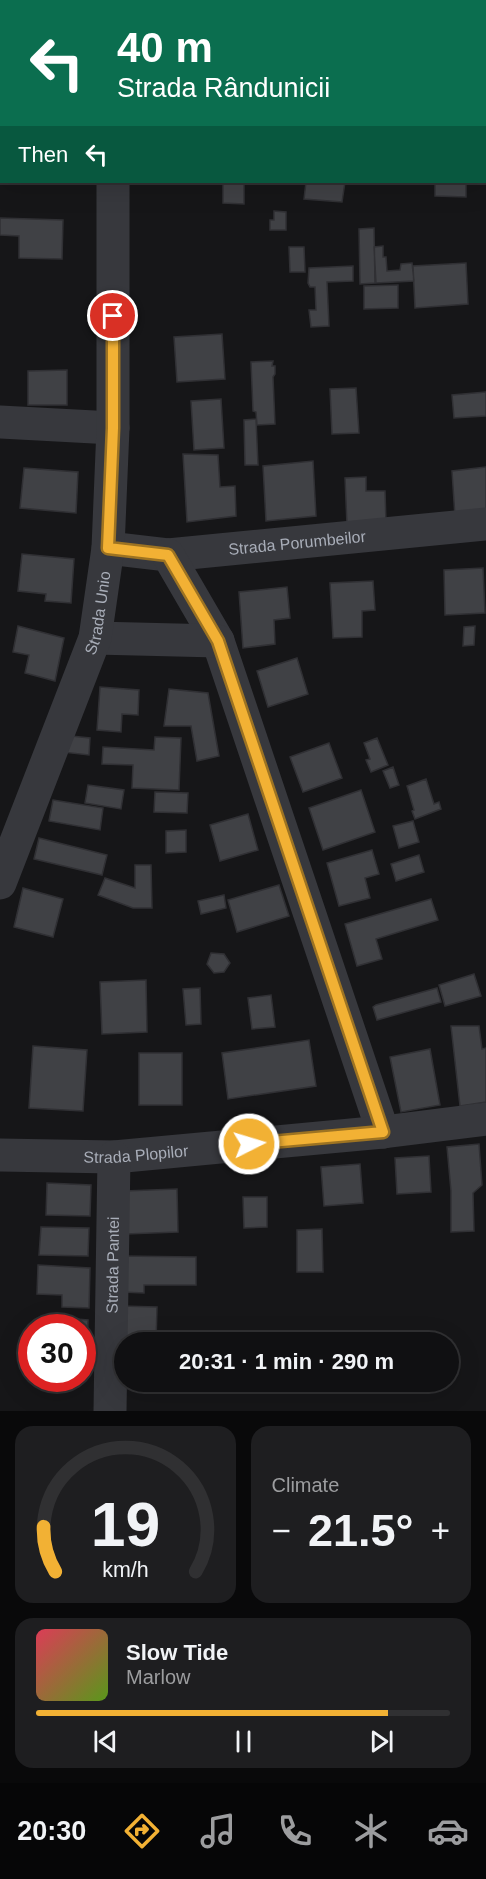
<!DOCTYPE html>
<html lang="en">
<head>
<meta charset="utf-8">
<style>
  body { margin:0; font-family:Arial,sans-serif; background:#1e1e20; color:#f1f3f6; height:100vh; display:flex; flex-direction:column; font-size:22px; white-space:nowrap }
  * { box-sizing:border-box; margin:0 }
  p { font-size:20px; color:#9c9d9f }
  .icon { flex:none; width:33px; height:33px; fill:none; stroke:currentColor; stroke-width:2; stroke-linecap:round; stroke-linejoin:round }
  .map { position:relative; height:1411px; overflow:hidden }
  .panel { display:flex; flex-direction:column; gap:15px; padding:15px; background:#09090a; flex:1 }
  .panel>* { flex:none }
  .guide { position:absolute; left:0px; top:0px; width:486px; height:183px; box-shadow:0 6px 24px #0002,0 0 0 2px #303032; background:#0b6e4f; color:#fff; overflow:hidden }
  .speed { position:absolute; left:18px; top:1314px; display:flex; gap:12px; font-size:30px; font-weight:700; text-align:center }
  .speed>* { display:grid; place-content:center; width:78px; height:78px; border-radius:50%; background:#101012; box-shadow:0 6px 24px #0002,0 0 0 2px #303032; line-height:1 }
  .speed .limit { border:9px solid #d22; background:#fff; color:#111 }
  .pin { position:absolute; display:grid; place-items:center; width:51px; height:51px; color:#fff; margin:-26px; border:3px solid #fff; border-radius:50%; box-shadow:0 2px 6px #0007 }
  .me { position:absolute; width:66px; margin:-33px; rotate:85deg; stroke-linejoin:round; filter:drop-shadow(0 0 4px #0008) }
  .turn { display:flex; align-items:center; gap:21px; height:126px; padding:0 18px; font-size:27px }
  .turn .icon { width:78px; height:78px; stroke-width:2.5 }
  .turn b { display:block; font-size:42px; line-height:51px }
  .then { display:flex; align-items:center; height:57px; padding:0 18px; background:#0003; gap:12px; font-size:22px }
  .big { font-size:45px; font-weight:600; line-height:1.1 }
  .panel .card { flex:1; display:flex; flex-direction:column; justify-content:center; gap:9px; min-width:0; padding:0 21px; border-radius:18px; background:#1e1e20 }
  .panel .dial { align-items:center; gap:0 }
  .dial svg { height:156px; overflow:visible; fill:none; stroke:#303032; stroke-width:7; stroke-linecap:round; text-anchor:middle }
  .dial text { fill:#f1f3f6; stroke:none }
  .song { display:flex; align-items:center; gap:18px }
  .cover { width:72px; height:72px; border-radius:9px; background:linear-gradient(135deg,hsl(350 70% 55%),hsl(90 70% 35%)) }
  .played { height:6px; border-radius:3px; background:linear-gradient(90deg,#f2b134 85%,#303032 85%) }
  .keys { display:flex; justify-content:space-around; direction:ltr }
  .heat { display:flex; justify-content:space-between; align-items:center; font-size:33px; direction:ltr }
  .panel .tiles { flex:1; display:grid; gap:15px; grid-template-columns:1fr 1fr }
  .card:last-child { grid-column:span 2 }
  .trip { position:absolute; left:114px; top:1332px; width:345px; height:60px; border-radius:30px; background:#101012; box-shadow:0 6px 24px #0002,0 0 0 2px #303032; font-weight:600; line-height:60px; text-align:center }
  .tab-bar { display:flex; height:96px; justify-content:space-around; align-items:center; background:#060607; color:#9c9d9f }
  .tab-bar .icon { width:42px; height:42px }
  .tab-bar .current { color:#f2b134 }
  .tab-bar b { font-size:27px; color:#f1f3f6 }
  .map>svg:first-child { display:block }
</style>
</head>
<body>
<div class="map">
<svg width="486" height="1411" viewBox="0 0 486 1411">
  <rect width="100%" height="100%" fill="#161618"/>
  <path fill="#404145" stroke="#303034" stroke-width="1.5" d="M 0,139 L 2,139 L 2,180 L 0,180 Z
    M 223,182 L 244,182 L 244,204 L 223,203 Z
    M 306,182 L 345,182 L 342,202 L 304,199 Z
    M 435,182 L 466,182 L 466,197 L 435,196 Z
    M 274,211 L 286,212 L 286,230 L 270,230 L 270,220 L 274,220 Z
    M 0,218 L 63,220 L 62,259 L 19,258 L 19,236 L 0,235 Z
    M 374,228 L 375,283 L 360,284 L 359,229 Z
    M 383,246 L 383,257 L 386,257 L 387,271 L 400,270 L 401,264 L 412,263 L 414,281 L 376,283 L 374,247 Z
    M 289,247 L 304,247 L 305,272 L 290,272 Z
    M 466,263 L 468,304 L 415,308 L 413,266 Z
    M 353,266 L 353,281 L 327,282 L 329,326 L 311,327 L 309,310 L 316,310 L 315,287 L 310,287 L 308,283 L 309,268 Z
    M 398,285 L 398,308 L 364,309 L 364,286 Z
    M 222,334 L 225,379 L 177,382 L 174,337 Z
    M 273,361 L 272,366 L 275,366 L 275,374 L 273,377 L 275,424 L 257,425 L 256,412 L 253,411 L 251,362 Z
    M 67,370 L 67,405 L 28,405 L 28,371 Z
    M 356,388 L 359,433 L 332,434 L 330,389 Z
    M 486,392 L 486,416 L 454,418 L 452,395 Z
    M 221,399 L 224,448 L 194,450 L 191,401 Z
    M 256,419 L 258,465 L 245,465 L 244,420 Z
    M 183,454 L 218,455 L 220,487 L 235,486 L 236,516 L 187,522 Z
    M 313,461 L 316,516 L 266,521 L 263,466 Z
    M 486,467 L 486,514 L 455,517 L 452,471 Z
    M 24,468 L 78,472 L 76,513 L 20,508 Z
    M 366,477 L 366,491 L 385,491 L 386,523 L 347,525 L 345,478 Z
    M 22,554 L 74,559 L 71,603 L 45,601 L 46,594 L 18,591 Z
    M 483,568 L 485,613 L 445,615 L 444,570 Z
    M 373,581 L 375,610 L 362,611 L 362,637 L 333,638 L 330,583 Z
    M 287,587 L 290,618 L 274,620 L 275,644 L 243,648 L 239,592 Z
    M 18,626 L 64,638 L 55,681 L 25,673 L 29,655 L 13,652 Z
    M 475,626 L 474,645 L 463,646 L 464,627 Z
    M 297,658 L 308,694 L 268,707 L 257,671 Z
    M 100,687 L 139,690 L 138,715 L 122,714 L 121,732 L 97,730 Z
    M 169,689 L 208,693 L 219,756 L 197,761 L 191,726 L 164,726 Z
    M 71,736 L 90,738 L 89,755 L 62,752 Z
    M 155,737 L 181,738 L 179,790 L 132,788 L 133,765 L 102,764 L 103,747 L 154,750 Z
    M 377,738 L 388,765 L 371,772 L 366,760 L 370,759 L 364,743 Z
    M 329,743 L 342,778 L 303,792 L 290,757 Z
    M 393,767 L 399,785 L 390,788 L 383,771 Z
    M 426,779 L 434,804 L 439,802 L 441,809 L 415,819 L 412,811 L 414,810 L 407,786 Z
    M 88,785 L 124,790 L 121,809 L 85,803 Z
    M 361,790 L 375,832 L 323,850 L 309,808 Z
    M 155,792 L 188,793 L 187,813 L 154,812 Z
    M 53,800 L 103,808 L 100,830 L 49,821 Z
    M 248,814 L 258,850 L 220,861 L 210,825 Z
    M 413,821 L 419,842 L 399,848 L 393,826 Z
    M 186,830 L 186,852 L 166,853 L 166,831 Z
    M 39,838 L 107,855 L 102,875 L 34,859 Z
    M 372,850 L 379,874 L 365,878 L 370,898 L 339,906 L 327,863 Z
    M 419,855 L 424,872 L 396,881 L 391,864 Z
    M 135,865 L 151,865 L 152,908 L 133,908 L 98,895 L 105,878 L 135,888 Z
    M 279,885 L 289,916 L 237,932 L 228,900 Z
    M 23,888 L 63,899 L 53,937 L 14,927 Z
    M 224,895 L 226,908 L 201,914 L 198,901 Z
    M 431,899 L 438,920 L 376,939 L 382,959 L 357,966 L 345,924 Z
    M 211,953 L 224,954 L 230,963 L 224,972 L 214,973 L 207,964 Z
    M 474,974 L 481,996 L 445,1006 L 439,985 Z
    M 146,980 L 147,1032 L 102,1034 L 100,982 Z
    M 200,988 L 201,1024 L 186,1025 L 183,989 Z
    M 437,988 L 441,1002 L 377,1020 L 373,1007 L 376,1005 Z
    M 271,995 L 275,1027 L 252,1029 L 248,998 Z
    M 451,1026 L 479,1026 L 482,1049 L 486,1048 L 486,1102 L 460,1106 Z
    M 309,1040 L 316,1086 L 228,1099 L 222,1053 Z
    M 33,1046 L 87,1050 L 83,1111 L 29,1108 Z
    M 430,1049 L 440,1105 L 401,1112 L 390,1057 Z
    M 139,1053 L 182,1053 L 182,1105 L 139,1105 Z
    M 479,1144 L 482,1185 L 473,1193 L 474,1231 L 451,1232 L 451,1191 L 447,1147 Z
    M 429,1156 L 431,1192 L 397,1194 L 395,1158 Z
    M 360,1164 L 363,1203 L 324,1206 L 321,1167 Z
    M 47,1183 L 91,1185 L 90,1216 L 46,1215 Z
    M 177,1189 L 178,1232 L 126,1234 L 124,1191 Z
    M 243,1197 L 267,1197 L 267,1227 L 244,1228 Z
    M 41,1227 L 89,1228 L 88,1256 L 39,1255 Z
    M 322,1229 L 323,1272 L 297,1272 L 297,1230 Z
    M 122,1256 L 196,1257 L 196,1285 L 144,1285 L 144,1293 L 122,1292 Z
    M 38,1265 L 90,1268 L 89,1308 L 62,1307 L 62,1295 L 37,1294 Z
    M 121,1306 L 157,1307 L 156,1342 L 124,1342 Z
    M 50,1317 L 88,1320 L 87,1355 L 82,1355 L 82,1328 L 49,1328 Z"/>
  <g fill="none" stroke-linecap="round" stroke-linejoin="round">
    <g stroke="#37383d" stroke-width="33">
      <path d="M 109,0 L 109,2"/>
      <path d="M 0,117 L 2,117"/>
      <path d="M 484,147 L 486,148"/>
      <path d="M 0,422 L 113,428"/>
      <path id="s1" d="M 108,548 L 168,555 L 486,524"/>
      <path d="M 168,555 L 218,641 L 383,1132"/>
      <path d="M 95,638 L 218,641"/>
      <path id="s2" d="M 0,883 L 95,638 L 108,548 L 113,428 L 113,182"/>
      <path id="s3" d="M 0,1155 L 114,1157 L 383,1132 L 486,1119"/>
      <path id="s4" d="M 110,1411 L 114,1157"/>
    </g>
  </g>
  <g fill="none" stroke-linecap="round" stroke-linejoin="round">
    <g stroke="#9d7322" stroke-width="15">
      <path id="route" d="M 113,316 L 113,428 L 108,548 L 168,555 L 218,641 L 383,1132 L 249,1144"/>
    </g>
    <use href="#route" stroke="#f2b134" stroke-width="10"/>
  </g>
  <g text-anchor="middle" stroke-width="6" stroke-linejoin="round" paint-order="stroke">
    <g font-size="16" fill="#a8adb8" stroke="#111113">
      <text dy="6" stroke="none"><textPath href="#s1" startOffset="190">Strada Porumbeilor</textPath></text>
      <text dy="6" stroke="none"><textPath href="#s2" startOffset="288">Strada Unio</textPath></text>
      <text dy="6" stroke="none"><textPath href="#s3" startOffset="136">Strada Plopilor</textPath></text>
      <text dy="6" stroke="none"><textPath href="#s4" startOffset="146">Strada Pantei</textPath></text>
    </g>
  </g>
</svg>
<div class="speed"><div class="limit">30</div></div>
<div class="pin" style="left:113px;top:316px;background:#d93025"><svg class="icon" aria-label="arrive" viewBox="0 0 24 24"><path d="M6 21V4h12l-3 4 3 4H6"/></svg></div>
<svg class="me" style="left:249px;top:1144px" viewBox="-20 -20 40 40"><circle r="17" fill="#f2b134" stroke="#fff" stroke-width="3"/><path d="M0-11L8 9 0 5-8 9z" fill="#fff"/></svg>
<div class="trip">20:31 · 1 min · 290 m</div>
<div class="guide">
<div class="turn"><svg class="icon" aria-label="left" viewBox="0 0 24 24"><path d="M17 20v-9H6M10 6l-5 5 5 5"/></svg><div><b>40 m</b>Strada Rândunicii</div></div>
<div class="then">Then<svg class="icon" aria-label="left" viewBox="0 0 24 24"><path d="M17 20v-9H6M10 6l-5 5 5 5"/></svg></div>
</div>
</div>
<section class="panel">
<div class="tiles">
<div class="card dial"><svg viewBox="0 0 100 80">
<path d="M14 69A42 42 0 1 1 86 69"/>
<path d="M14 69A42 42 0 0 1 8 46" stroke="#f2b134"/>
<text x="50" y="56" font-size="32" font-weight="700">19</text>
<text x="50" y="72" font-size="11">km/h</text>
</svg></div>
<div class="card"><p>Climate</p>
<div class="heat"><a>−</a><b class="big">21.5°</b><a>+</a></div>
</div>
<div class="card">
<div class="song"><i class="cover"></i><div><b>Slow Tide</b><p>Marlow</p></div></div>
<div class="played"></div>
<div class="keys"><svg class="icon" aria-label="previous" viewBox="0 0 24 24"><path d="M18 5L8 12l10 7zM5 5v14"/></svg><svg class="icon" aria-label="pause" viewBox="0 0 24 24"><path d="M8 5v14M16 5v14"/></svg><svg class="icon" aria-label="next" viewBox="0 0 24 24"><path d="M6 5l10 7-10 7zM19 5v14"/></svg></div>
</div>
</div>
</section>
<nav class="tab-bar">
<b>20:30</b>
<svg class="icon current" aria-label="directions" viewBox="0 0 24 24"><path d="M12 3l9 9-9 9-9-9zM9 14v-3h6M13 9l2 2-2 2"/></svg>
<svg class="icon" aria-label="music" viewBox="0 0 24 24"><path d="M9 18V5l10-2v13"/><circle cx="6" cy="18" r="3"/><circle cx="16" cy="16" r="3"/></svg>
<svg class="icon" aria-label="phone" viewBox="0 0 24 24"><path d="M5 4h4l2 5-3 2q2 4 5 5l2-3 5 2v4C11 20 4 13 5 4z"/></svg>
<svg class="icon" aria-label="climate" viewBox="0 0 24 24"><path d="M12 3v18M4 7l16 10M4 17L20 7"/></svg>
<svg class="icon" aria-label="car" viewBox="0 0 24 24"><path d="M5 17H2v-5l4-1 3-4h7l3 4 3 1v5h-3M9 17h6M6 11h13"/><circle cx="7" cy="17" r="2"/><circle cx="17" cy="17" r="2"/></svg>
</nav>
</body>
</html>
